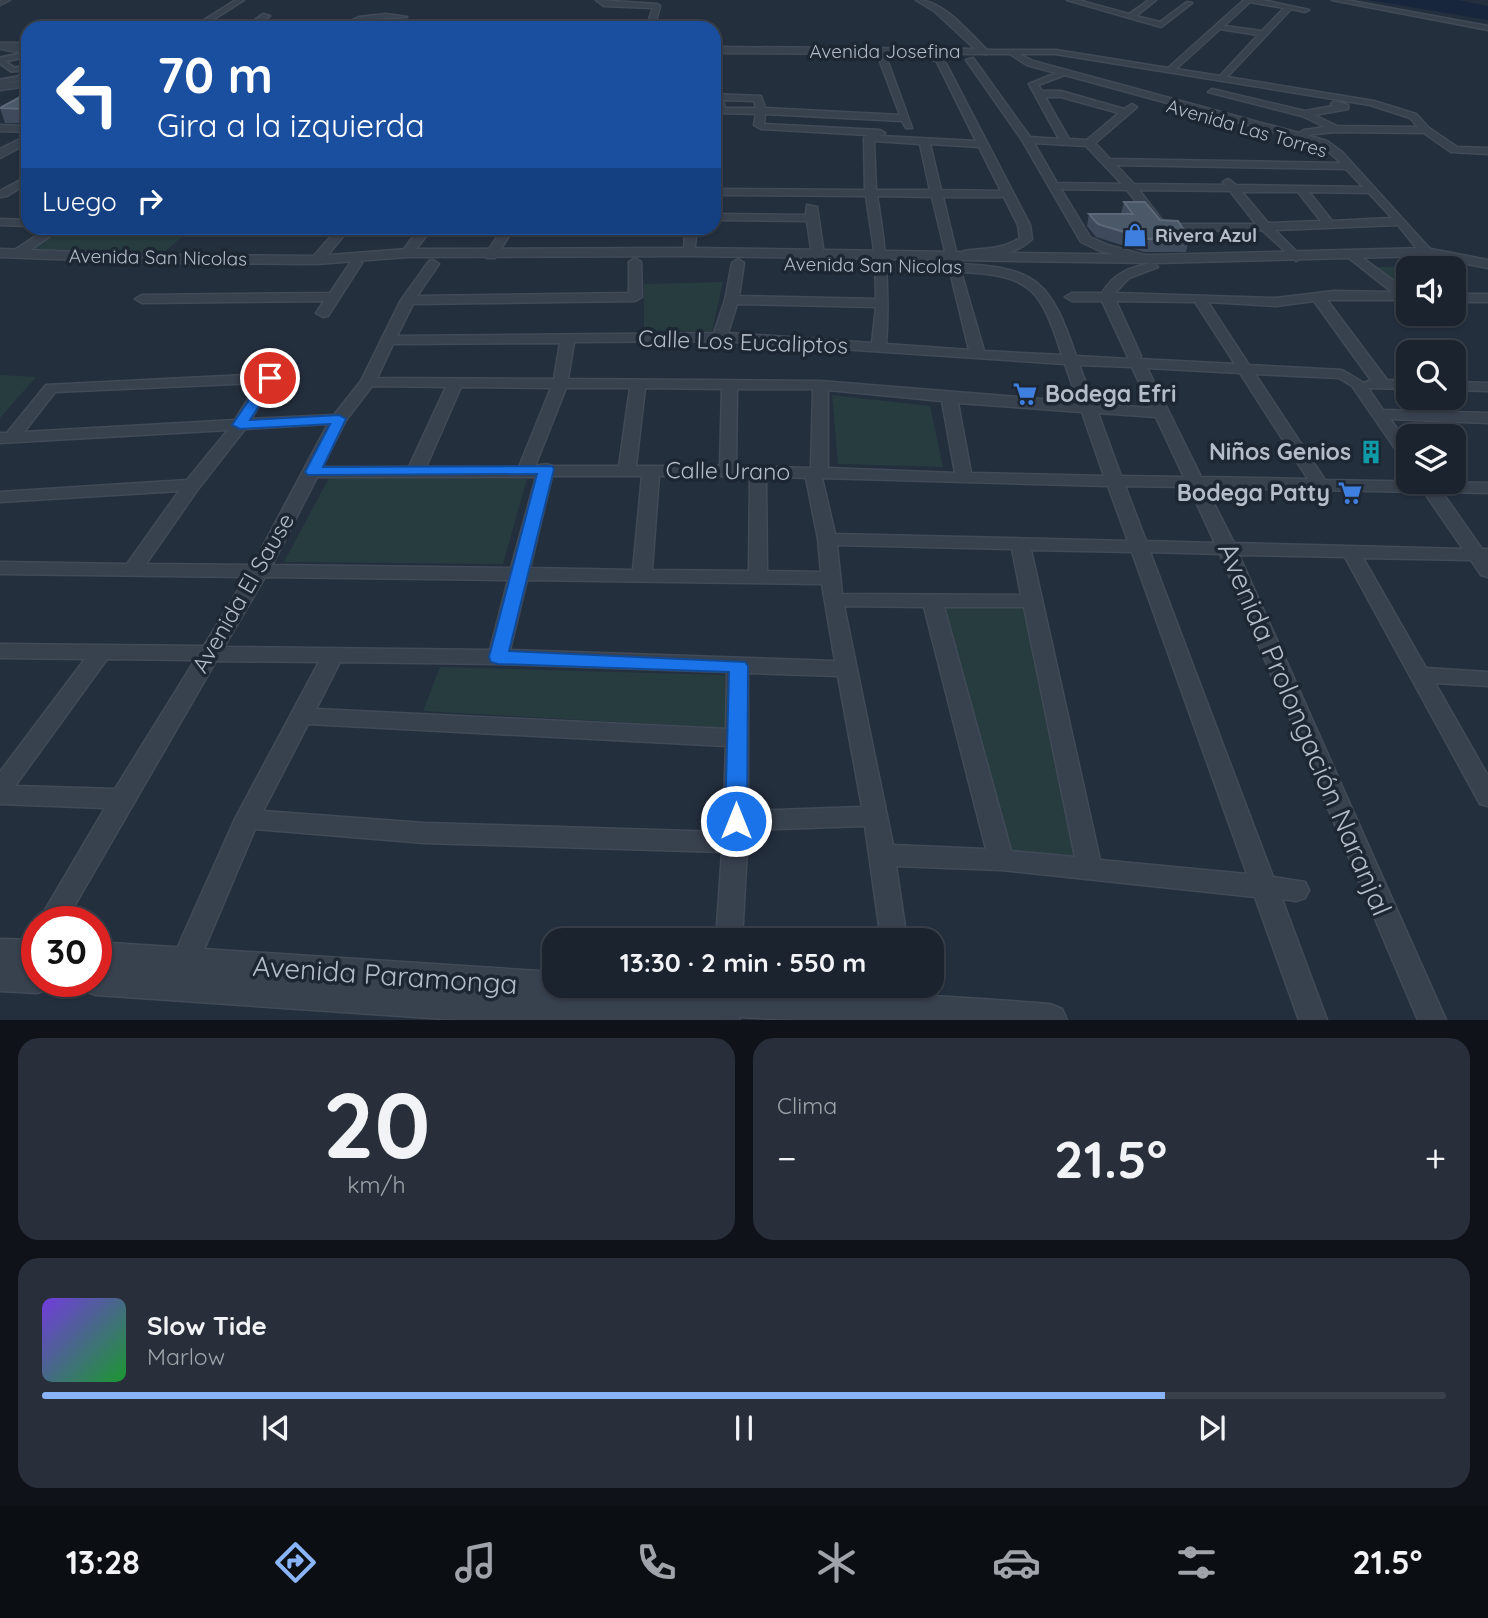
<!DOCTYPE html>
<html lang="es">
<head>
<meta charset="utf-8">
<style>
  body { margin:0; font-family:Quicksand,sans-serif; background:#282f3a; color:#f1f3f6; height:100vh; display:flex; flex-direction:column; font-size:26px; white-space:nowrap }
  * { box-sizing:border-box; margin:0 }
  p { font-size:23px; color:#a0a4aa }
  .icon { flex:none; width:38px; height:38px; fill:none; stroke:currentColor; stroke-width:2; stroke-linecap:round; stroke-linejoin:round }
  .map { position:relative; height:1020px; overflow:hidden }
  .panel { display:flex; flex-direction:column; gap:18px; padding:18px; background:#0f1319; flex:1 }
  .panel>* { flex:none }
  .banner { position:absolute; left:21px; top:21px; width:700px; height:214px; border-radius:21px; box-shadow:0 2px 5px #0004,0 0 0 2px #39404a; background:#1a4fa0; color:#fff; overflow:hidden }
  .fabs { position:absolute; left:1396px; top:256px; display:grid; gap:14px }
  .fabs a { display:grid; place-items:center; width:70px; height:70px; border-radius:14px; background:#1b232e; box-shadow:0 2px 5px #0004,0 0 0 2px #39404a; font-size:35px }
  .speed { position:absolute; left:21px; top:906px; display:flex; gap:14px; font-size:35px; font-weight:700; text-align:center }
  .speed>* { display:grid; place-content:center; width:91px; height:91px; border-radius:50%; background:#1b232e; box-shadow:0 2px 5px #0004,0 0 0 2px #39404a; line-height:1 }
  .speed .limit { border:10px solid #d22; background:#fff; color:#111 }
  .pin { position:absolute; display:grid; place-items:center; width:60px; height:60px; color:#fff; margin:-30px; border:4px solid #fff; border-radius:50%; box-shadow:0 2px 7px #0007 }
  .me { position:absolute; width:77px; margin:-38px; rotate:0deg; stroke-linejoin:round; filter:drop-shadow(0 0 5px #0008) }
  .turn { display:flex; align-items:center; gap:24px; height:147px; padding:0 21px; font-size:32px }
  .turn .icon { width:91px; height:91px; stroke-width:2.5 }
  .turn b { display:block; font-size:49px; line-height:60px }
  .then { display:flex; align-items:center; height:66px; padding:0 21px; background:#0003; gap:14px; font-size:26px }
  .big { font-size:52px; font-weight:700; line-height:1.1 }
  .panel .widget { flex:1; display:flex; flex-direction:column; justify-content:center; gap:10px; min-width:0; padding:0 24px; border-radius:21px; background:#282f3a }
  .panel .dial { align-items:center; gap:0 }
  .dial b { font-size:91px; line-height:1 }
  .song { display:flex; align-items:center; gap:21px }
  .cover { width:84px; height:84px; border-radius:10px; background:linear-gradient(135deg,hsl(260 70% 55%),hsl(130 70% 35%)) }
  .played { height:7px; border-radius:4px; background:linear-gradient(90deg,#8ab4f8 80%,#39404a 80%) }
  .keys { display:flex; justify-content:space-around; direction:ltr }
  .heat { display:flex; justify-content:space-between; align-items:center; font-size:38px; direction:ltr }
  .panel .tiles { flex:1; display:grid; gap:18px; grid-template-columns:1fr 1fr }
  .widget:last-child { grid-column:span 2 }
  .trip { position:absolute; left:542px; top:928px; width:402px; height:70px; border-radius:21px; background:#1b232e; box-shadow:0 2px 5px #0004,0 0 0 2px #39404a; font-weight:700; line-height:70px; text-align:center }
  .tabs { display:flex; height:112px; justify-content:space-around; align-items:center; background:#0b0e12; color:#a0a4aa }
  .tabs .icon { width:49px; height:49px }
  .tabs .on { color:#8ab4f8 }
  .tabs b { font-size:32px; color:#f1f3f6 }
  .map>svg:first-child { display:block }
</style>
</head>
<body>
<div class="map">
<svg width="1488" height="1020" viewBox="0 0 1488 1020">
  <rect width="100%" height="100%" fill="#242f3e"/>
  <path fill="#263c3f" d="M 62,228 L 192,228 L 161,255 L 32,250 Z
    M 1435,266 L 1439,268 L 1409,268 L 1409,290 L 1377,267 Z
    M 723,282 L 712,332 L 644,330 L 644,284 Z
    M 0,375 L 36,377 L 0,418 Z
    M 832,395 L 930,406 L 943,467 L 838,464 Z
    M 329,478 L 527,479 L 503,564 L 284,562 Z
    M 1024,605 L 1078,856 L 1009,854 L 942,606 Z
    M 440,667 L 725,675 L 725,728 L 423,711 Z"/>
  <path fill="#17263c" d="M 1368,0 L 1458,0 L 1488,6 L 1488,20 Z"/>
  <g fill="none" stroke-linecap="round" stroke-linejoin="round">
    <g stroke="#414a57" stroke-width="4">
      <path id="pedestrian" d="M 28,52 L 28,56 L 5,61 L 14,68 L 28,66 L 28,70 L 11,71 L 0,63 L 0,58 Z
        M 28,72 L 28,76 L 21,80 L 0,84 L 0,80 L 17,77 Z"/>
    </g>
    <g stroke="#414a57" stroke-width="3">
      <path id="minor" d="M 1,0 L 10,0 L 0,5 Z
        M 236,0 L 244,0 L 200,28 L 191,28 Z
        M 596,0 L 657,4 L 660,6 L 654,28 L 646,28 L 653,8 L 604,6 Z
        M 1067,0 L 1078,0 L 1129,14 L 1149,0 L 1156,0 L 1136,16 L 1160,22 L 1187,2 L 1192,3 L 1161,27 Z
        M 1244,0 L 1263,0 L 1309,10 L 1305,12 L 1291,9 L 1227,77 L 1374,101 L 1416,114 L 1429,128 L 1457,147 L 1488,148 L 1488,154 L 1451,152 L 1424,133 L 1335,132 L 1307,135 L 1327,141 L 1342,152 L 1430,249 L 1430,255 L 1422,255 L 1398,225 L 1275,230 L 1302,257 L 1296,261 L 1262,230 L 1162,231 L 1158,230 L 1127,190 L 1061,189 L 1090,237 L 1108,245 L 1155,258 L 1149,262 L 1100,251 L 1081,242 L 1022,140 L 966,60 L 973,58 L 1030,137 L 1059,139 L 1029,84 L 1056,73 L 1027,65 L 1010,54 L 984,54 L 981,50 L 1056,50 L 1168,68 ZM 1250,2 L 1284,8 L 1262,31 L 1224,26 ZM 1220,29 L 1258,35 L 1220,76 L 1176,69 ZM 1019,54 L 1056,54 L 1370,105 L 1410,118 L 1418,127 L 1337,126 L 1314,115 L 1348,109 L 1348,105 L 1335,101 L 1331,104 L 1333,106 L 1305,111 L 1212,89 L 1208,92 L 1302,116 L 1325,127 L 1304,130 L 1299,133 L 1033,61 ZM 1065,75 L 1321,145 L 1341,163 L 1110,159 L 1095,143 L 1137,107 L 1132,104 L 1124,109 L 1061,91 L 1042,91 L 1038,85 ZM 1045,97 L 1061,97 L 1119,113 L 1087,140 L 1069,139 ZM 1034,143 L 1086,146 L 1122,184 L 1057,183 ZM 1116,165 L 1346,169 L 1363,187 L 1236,185 L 1228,179 L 1223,182 L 1225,185 L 1134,184 ZM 1139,190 L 1230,191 L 1256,224 L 1165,224 ZM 1242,192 L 1298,192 L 1321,221 L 1268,223 ZM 1309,192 L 1369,193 L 1392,218 L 1332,221 Z
        M 1332,0 L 1346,0 L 1488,26 L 1488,30 Z
        M 263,14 L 270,16 L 253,28 L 244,28 Z
        M 386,14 L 407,17 L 369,19 L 343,28 L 334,28 L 359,17 Z
        M 11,44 L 28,49 L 28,53 L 5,50 L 5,46 Z
        M 880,49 L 884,51 L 912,128 L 906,128 L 902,121 L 765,114 L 764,124 L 880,130 L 885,133 L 881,136 L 976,141 L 937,62 L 918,52 L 925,50 L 943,58 L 1030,225 L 1032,239 C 1016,255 986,260 964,257 L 964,251 C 984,248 1002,250 1020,238 L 1018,225 L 1004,197 L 943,197 L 959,264 C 1038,267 1051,283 1076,356 L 1129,359 L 1102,301 L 1072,301 L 1065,297 L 1072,293 L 1102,293 C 1114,273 1130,267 1152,263 L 1158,267 L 1129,278 L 1115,293 L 1276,298 L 1334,291 L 1392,292 L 1349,258 L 1349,252 L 1353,251 L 1409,292 L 1409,300 L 1327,300 L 1387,380 L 1409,381 L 1409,389 L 1368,388 L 1383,410 L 1488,413 L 1488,423 L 1390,419 L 1409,445 L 1409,462 L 1403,460 L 1352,386 L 1339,378 L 1255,374 L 1325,480 L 1488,483 L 1488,493 L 1442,492 L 1482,549 L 1488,549 L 1488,577 L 1481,575 L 1471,560 L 1363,558 L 1426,668 L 1488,672 L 1488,686 L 1435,683 L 1488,776 L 1488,806 L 1480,804 L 1345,557 L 1239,555 L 1446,1020 L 1418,1020 L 1220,554 L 1150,552 L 1273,877 L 1305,882 L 1309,890 L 1305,898 L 1296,901 L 1282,899 L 1327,1020 L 1299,1020 L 1255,897 L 1001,870 L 896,866 L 907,940 L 881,940 L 865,826 L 748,830 L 742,940 L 716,940 L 722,852 L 424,843 L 255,829 L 195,971 L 185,974 L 175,971 L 171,962 L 235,819 L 319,662 L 216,661 L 65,922 L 38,922 L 105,808 L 0,804 L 0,772 L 85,659 L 0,658 L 0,644 L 204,646 L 246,577 L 0,574 L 0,562 L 127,564 L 179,491 L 0,502 L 0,492 L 187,480 L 228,430 L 0,443 L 0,433 L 7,433 L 46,385 L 264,374 L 273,360 L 278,359 L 285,363 L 251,419 L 334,415 L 361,381 L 401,300 L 429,261 L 433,260 L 439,264 L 417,296 L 629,293 L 629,262 L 635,258 L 641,262 L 642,297 L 635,301 L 413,304 L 397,336 L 714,333 L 725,300 L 732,263 L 738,259 L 744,263 L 739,296 L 876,299 L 875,256 L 866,196 L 714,195 L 714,189 L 865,190 L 864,138 L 868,135 L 761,129 L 754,125 L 756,114 L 718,113 L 714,94 L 761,96 L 765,108 L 900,115 L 876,51 ZM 723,100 L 754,101 L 756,108 L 725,108 ZM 874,141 L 920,144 L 930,190 L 876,190 ZM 930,144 L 979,147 L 1001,191 L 941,190 ZM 877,196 L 932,197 L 969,350 L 886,344 C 890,293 886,247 877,196 ZM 961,272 C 1032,275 1041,290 1062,355 L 984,351 ZM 1116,301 L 1195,302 L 1235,364 L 1139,359 L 1141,356 ZM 1314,301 L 1371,380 L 1364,383 L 1342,370 L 1249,365 L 1208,302 L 1276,306 ZM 737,304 L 876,307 L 872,343 L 728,333 ZM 720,341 L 1065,364 L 1078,402 L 820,381 L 568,379 L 574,342 ZM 560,343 L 554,379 L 377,378 L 393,344 ZM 1079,365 L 1132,367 L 1151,408 L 1094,404 ZM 1147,368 L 1240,373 L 1308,479 L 1201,477 ZM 258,383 L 235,420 L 24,432 L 55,392 ZM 372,386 L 446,387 L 409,467 L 322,467 L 346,420 ZM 461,387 L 551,388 L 519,467 L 426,467 ZM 566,388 L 630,388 L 619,466 L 553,466 L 546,464 L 535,466 ZM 645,388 L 722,389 L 720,466 L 636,466 ZM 737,389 L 813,389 L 811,468 L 736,466 ZM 828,390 L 942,401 L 955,473 L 828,468 ZM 958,403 L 1082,412 L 1104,476 L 971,473 ZM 1098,413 L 1156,417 L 1184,477 L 1121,476 ZM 328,424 L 253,565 L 146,564 L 198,489 L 245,429 ZM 552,476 L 642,476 L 633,570 L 530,568 ZM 659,476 L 750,476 L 749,571 L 652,570 ZM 766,476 L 806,478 L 818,539 L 821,572 L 767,571 ZM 317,477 L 536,477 L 511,568 L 272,565 ZM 822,478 L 1108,486 L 1128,541 L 835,534 ZM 1125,486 L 1189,487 L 1215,543 L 1146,541 ZM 1206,488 L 1424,492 L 1463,549 L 1234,543 ZM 837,545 L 1012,549 L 1021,595 L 842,594 ZM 1031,550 L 1132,552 L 1247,874 L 1100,860 ZM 265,577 L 508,580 L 490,650 L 224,647 ZM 527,580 L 822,584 L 835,661 L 510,650 ZM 844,606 L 924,607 L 986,849 L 893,845 ZM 944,607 L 1024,607 L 1075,857 L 1011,851 ZM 107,659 L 195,660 L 115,789 L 15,786 ZM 340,662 L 498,664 L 727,672 L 726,729 L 316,709 ZM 748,673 L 838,676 L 862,807 L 748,811 ZM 308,724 L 726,746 L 723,832 L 424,823 L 263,811 Z
        M 28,80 L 28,86 L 0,90 L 0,84 Z
        M 0,125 L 28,126 L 28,132 L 0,131 Z
        M 714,131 L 719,134 L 717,137 L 714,138 Z
        M 28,176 L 28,183 L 7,196 L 0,197 L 0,191 Z
        M 807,205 L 817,207 L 824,255 L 818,259 L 812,255 L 807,221 L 714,220 L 714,214 L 806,215 Z
        M 0,219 L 28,220 L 28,226 L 0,225 Z
        M 48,228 L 61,228 L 21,257 L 13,257 L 13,251 Z
        M 338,228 L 350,228 L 321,263 L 313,263 L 313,257 Z
        M 420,228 L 432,228 L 411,256 L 403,256 L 401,253 Z
        M 503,228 L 514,228 L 495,258 L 487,258 L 485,255 Z
        M 685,228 L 697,228 L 694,255 L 684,252 Z
        M 356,259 L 362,263 L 328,316 L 323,317 L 316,313 L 324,301 L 142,303 L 135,299 L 142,295 L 330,293 L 352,260 Z
        M 1454,294 L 1488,294 L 1488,302 L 1454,302 Z
        M 1454,382 L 1488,383 L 1488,391 L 1454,390 Z
        M 713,985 L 741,985 L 739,1020 L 711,1020 Z
        M 887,985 L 915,985 L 919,1020 L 893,1020 Z"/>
    </g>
    <g stroke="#414a57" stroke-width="3">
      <path id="tertiary" d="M 916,0 C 944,0 968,32 987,50 L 987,54 L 714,53 L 714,47 L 975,49 L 934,11 Z
        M 0,43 L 28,43 L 28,49 L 0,49 Z
        M 28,135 L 28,143 L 0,158 L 0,149 Z
        M 690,248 L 1155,255 L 1426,248 L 1488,260 L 1488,268 L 1426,256 L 1155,263 L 690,256 L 407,257 L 317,264 L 159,263 L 0,257 L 0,249 L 159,255 L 317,256 L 407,249 Z
        M 0,939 L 37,940 L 37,982 L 52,982 L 49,989 L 37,993 L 0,991 Z
        M 96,942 L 555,972 L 555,985 C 721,985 885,991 1050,1004 L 1062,1009 L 1067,1020 L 798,1020 L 720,1016 L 722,1020 L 459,1020 L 96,995 L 84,991 L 80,982 L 96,982 Z"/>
    </g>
    <use href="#pedestrian" fill="#38414e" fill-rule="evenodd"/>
    <use href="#minor" fill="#38414e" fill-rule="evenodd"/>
    <use href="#tertiary" fill="#38414e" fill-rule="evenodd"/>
  </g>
  <path fill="#3f4b5c" d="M 28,90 L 28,123 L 5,123 L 0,108 L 24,95 Z
    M 1124,202 L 1189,238 L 1186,252 L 1144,252 L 1096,237 L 1087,226 L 1089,214 L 1121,214 Z"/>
  <path fill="#4b5868" stroke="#5c6777" stroke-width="2" d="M 28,90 L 28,112 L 23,109 L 0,108 L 24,95 L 26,91 Z
    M 1124,202 L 1145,202 L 1160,220 L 1178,221 L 1189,238 L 1147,239 L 1098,224 L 1089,214 L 1133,214 Z"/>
  <path fill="#1a73e8" stroke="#114b97" stroke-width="2" d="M 270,374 L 277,378 L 250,420 L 339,415 L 346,419 L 323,467 L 552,466 L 554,469 L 509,651 L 745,662 L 748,666 L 747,821 L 744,827 L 736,830 L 728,827 L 725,821 L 729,672 L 498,664 L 491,662 L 489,657 L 537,474 L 308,475 L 305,472 L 330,424 L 240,429 L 232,425 L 266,375 Z"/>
  <defs>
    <g id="shop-bare" transform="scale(1.89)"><path d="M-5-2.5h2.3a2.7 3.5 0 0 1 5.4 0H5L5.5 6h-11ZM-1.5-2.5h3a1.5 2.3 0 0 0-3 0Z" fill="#3f7fe0" stroke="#1d2633" stroke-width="2.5" paint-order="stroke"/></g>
    <g id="supermarket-bare" transform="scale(1.89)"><path d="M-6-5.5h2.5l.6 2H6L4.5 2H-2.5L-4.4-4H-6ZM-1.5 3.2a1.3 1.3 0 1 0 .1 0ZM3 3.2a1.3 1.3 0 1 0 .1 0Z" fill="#3f7fe0" stroke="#1d2633" stroke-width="2.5" paint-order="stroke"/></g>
    <g id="building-bare" transform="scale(1.89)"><path d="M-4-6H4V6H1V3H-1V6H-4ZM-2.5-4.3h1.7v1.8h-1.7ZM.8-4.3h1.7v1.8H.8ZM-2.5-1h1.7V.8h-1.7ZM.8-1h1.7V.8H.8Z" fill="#0f9aa8" stroke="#1d2633" stroke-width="2.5" paint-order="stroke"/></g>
  </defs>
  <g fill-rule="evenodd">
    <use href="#shop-bare" x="1135" y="235"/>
    <use href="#supermarket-bare" x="1025" y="394"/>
    <use href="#building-bare" x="1371" y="452"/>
    <use href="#supermarket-bare" x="1350" y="493"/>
  </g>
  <g text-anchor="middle" stroke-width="7" stroke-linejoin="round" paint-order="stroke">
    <g font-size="19" fill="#b4bcc9" stroke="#1d2633">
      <text x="885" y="58">Avenida Josefina</text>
      <text transform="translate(1247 128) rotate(16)" y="7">Avenida Las Torres</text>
      <text transform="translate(158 257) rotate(1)" y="7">Avenida San Nicolas</text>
      <text transform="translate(873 265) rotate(1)" y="7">Avenida San Nicolas</text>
    </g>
    <g font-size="19" font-weight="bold" fill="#b4bcc9" stroke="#1d2633" text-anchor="start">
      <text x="1155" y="242">Rivera Azul</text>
    </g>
    <g font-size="23" fill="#b4bcc9" stroke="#1d2633">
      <text transform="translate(743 342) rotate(2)" y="8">Calle Los Eucaliptos</text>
      <text transform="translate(728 471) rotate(1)" y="8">Calle Urano</text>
      <text transform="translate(243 593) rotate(-60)" y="8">Avenida El Sause</text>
    </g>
    <g font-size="23" font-weight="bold" fill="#b4bcc9" stroke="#1d2633" text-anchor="end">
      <text x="1045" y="402" text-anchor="start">Bodega Efri</text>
      <text x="1351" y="460">Niños Genios</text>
      <text x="1330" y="501">Bodega Patty</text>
    </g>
    <g font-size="28" fill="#b4bcc9" stroke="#1d2633">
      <text transform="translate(1305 729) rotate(67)" y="10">Avenida Prolongación Naranjal</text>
      <text transform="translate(385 975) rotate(4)" y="10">Avenida Paramonga</text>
    </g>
  </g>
</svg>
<div class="fabs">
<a><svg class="icon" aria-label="sound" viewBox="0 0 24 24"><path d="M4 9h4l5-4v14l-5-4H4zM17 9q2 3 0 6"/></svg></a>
<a><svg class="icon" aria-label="search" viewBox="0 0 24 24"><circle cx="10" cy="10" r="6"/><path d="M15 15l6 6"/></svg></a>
<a><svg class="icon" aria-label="layers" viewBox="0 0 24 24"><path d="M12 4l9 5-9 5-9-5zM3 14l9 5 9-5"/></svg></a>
</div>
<div class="speed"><div class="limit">30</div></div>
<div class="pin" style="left:270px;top:378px;background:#d93025"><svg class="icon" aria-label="arrive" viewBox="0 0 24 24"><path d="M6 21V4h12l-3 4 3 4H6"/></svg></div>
<svg class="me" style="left:736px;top:821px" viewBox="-20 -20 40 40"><circle r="17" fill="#1a73e8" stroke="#fff" stroke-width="3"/><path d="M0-11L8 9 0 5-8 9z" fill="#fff"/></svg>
<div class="trip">13:30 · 2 min · 550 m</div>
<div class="banner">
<div class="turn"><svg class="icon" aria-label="left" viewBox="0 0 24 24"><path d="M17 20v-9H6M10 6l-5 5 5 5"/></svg><div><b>70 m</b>Gira a la izquierda</div></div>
<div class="then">Luego<svg class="icon" aria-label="right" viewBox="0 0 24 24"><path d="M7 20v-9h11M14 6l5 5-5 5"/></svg></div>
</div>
</div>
<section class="panel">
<div class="tiles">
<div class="widget dial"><b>20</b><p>km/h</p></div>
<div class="widget"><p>Clima</p>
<div class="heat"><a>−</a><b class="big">21.5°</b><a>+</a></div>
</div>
<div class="widget">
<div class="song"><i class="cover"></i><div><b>Slow Tide</b><p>Marlow</p></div></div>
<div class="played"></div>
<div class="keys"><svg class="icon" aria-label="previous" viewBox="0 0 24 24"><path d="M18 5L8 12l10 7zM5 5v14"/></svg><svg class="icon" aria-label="pause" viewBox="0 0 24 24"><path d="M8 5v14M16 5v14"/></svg><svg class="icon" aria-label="next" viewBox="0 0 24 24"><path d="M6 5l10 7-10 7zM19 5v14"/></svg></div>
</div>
</div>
</section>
<nav class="tabs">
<b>13:28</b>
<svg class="icon on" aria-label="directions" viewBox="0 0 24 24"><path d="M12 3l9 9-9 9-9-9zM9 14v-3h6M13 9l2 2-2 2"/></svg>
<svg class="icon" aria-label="music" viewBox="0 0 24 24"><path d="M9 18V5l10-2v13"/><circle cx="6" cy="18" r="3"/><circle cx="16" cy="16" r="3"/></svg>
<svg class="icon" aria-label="phone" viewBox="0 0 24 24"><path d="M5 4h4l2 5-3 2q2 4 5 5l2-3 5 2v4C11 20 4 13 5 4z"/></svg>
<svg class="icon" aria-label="climate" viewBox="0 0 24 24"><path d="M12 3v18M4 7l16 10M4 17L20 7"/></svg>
<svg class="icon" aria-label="car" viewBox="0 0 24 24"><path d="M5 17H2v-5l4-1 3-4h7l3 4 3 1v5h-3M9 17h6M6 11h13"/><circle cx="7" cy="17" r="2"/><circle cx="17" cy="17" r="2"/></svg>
<svg class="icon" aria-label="filters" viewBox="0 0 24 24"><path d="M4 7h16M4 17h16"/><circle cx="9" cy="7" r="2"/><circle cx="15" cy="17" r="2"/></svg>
<b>21.5°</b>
</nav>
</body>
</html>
